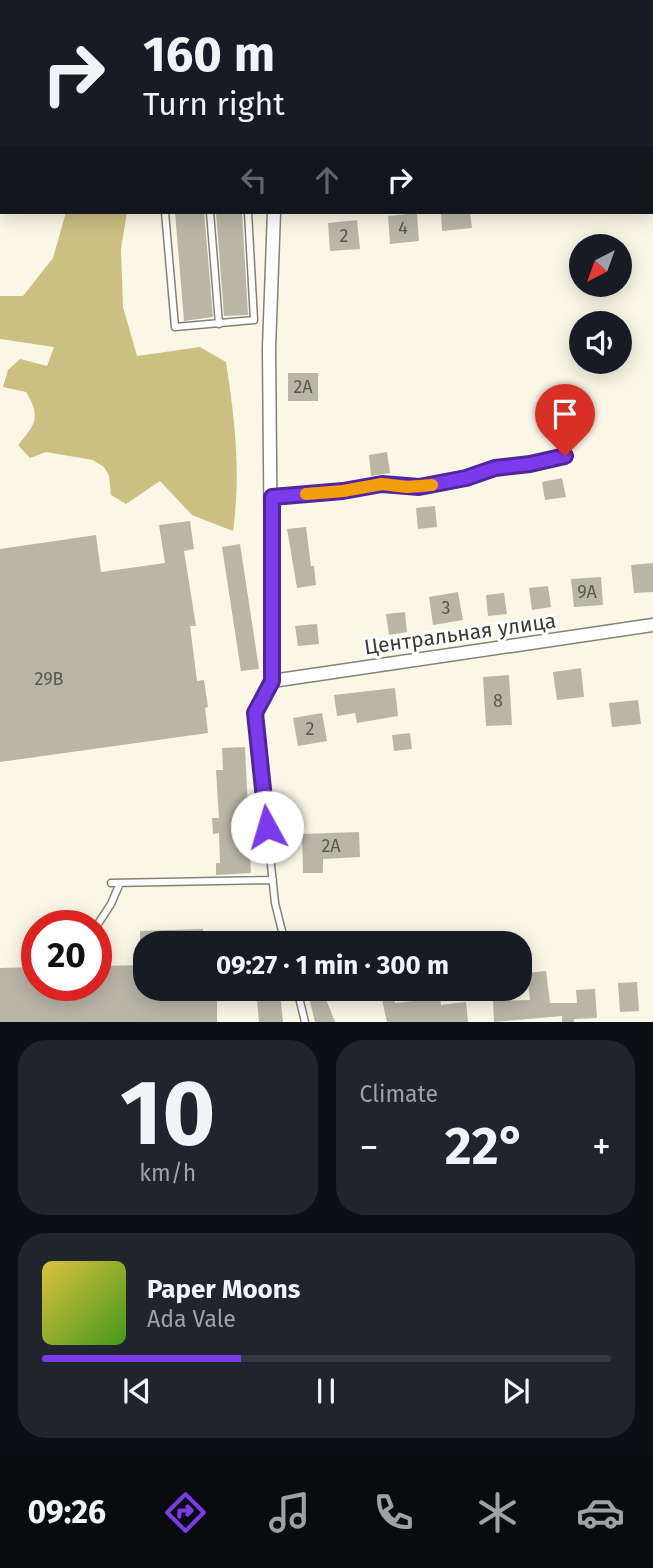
<!DOCTYPE html>
<html lang="en">
<head>
<meta charset="utf-8">
<style>
  body { margin:0; font-family:"Fira Sans",sans-serif; background:#20242c; color:#f1f3f6; height:100vh; display:flex; flex-direction:column; font-size:26px; white-space:nowrap }
  * { box-sizing:border-box; margin:0 }
  p { font-size:23px; color:#9ea1a6 }
  .icon { flex:none; width:38px; height:38px; fill:none; stroke:currentColor; stroke-width:2; stroke-linecap:round; stroke-linejoin:round }
  .map { position:relative; height:1022px; overflow:hidden }
  .sheet { display:flex; flex-direction:column; gap:18px; padding:18px; background:#0d0f14; flex:1 }
  .sheet>* { flex:none }
  .guide { position:absolute; left:0px; top:0px; width:654px; height:214px; box-shadow:0 4px 18px #0003; background:#171b24; color:#f1f3f6; overflow:hidden }
  .needle { width:46px; rotate:221deg }
  .tools { position:absolute; left:569px; top:234px; display:grid; gap:14px }
  .tools a { display:grid; place-items:center; width:63px; height:63px; border-radius:50%; background:#171b24; box-shadow:0 4px 18px #0003; font-size:35px }
  .speed { position:absolute; left:21px; top:910px; display:flex; gap:14px; font-size:35px; font-weight:700; text-align:center }
  .speed>* { display:grid; place-content:center; width:91px; height:91px; border-radius:50%; background:#171b24; box-shadow:0 4px 18px #0003; line-height:1 }
  .speed .limit { border:10px solid #d22; background:#fff; color:#111 }
  .pin { position:absolute; display:grid; place-items:center; width:60px; height:60px; color:#fff; margin:-72px -30px; border-radius:50% 50% 50% 0; rotate:-45deg; box-shadow:0 0 7px #0007 }
  .pin .icon { rotate:45deg }
  .me { position:absolute; width:77px; margin:-38px; rotate:354deg; stroke-linejoin:round; filter:drop-shadow(0 0 5px #0008) }
  .turn { display:flex; align-items:center; gap:24px; height:147px; padding:0 28px; font-size:32px }
  .turn .icon { width:91px; height:91px; stroke-width:2.5 }
  .turn b { display:block; font-size:49px; line-height:60px }
  .lanes { display:flex; align-items:center; height:66px; padding:0 28px; background:#0003; justify-content:center; gap:35px; direction:ltr }
  .lanes .off { opacity:.35 }
  .big { font-size:52px; font-weight:700; line-height:1.1 }
  .sheet .card { flex:1; display:flex; flex-direction:column; justify-content:center; gap:10px; min-width:0; padding:0 24px; border-radius:28px; background:#20242c }
  .sheet .dial { align-items:center; gap:0 }
  .dial b { font-size:91px; line-height:1 }
  .song { display:flex; align-items:center; gap:21px }
  .cover { width:84px; height:84px; border-radius:10px; background:linear-gradient(135deg,hsl(50 70% 55%),hsl(100 70% 35%)) }
  .played { height:7px; border-radius:4px; background:linear-gradient(90deg,#7c3aed 35%,#363941 35%) }
  .keys { display:flex; justify-content:space-around; direction:ltr }
  .heat { display:flex; justify-content:space-between; align-items:center; font-size:38px; direction:ltr }
  .sheet .tiles { flex:1; display:grid; gap:18px; grid-template-columns:1fr 1fr }
  .card:last-child { grid-column:span 2 }
  .trip { position:absolute; left:133px; top:931px; width:399px; height:70px; border-radius:28px; background:#171b24; box-shadow:0 4px 18px #0003; font-weight:700; line-height:70px; text-align:center }
  .tab-bar { display:flex; height:112px; justify-content:space-around; align-items:center; background:#090b0e; color:#9ea1a6 }
  .tab-bar .icon { width:49px; height:49px }
  .tab-bar .active { color:#7c3aed }
  .tab-bar b { font-size:32px; color:#f1f3f6 }
  .map>svg:first-child { display:block }
</style>
</head>
<body>
<div class="map">
<svg width="653" height="1022" viewBox="0 0 653 1022">
  <rect width="100%" height="100%" fill="#faf7e7"/>
  <path fill="#ccbf82" d="M 66,212 L 127,212 L 121,249 L 123,307 L 137,356 L 200,347 L 226,362 C 235,420 241,473 233,531 L 192,515 L 160,481 L 126,504 L 111,495 L 109,476 L 104,467 L 93,460 L 46,452 L 30,458 L 18,445 C 36,424 41,417 26,392 L 3,387 L 8,370 L 20,359 L 47,366 L 54,347 L 0,339 L 0,296 L 23,296 L 53,258 Z"/>
  <path fill="#b9b6a8" d="M 175,212 L 204,212 L 213,317 L 184,321 Z
    M 216,212 L 242,212 L 248,315 L 224,316 Z
    M 441,212 L 470,212 L 472,228 L 442,231 Z
    M 417,213 L 419,241 L 390,244 L 388,216 Z
    M 357,220 L 360,249 L 330,251 L 328,223 Z
    M 288,373 L 318,373 L 318,401 L 288,401 Z
    M 387,452 L 390,473 L 371,476 L 369,455 Z
    M 562,478 L 566,497 L 545,500 L 542,482 Z
    M 435,506 L 437,527 L 418,529 L 416,508 Z
    M 190,521 L 194,549 L 184,551 L 196,626 L 190,626 L 197,681 L 204,680 L 208,707 L 205,708 L 208,733 L 0,762 L 0,549 L 96,535 L 101,572 L 165,563 L 159,525 Z
    M 306,527 L 311,566 L 314,566 L 316,585 L 297,588 L 287,529 Z
    M 240,544 L 259,669 L 241,671 L 222,547 Z
    M 653,563 L 653,592 L 634,593 L 631,565 Z
    M 601,577 L 603,605 L 574,607 L 571,579 Z
    M 548,586 L 551,607 L 532,610 L 529,588 Z
    M 458,592 L 463,620 L 433,625 L 429,597 Z
    M 504,593 L 507,614 L 488,616 L 486,595 Z
    M 405,612 L 407,632 L 389,635 L 386,614 Z
    M 317,624 L 319,644 L 298,646 L 295,626 Z
    M 581,668 L 584,697 L 557,700 L 553,672 Z
    M 509,675 L 512,725 L 486,726 L 483,677 Z
    M 395,688 L 398,716 L 357,723 L 355,713 L 337,716 L 334,695 Z
    M 638,700 L 641,724 L 612,727 L 609,703 Z
    M 322,713 L 327,741 L 298,746 L 293,718 Z
    M 410,733 L 412,749 L 394,751 L 392,735 Z
    M 245,747 L 251,873 L 216,875 L 216,863 L 220,863 L 219,833 L 213,834 L 212,818 L 219,818 L 216,770 L 223,770 L 222,748 Z
    M 359,832 L 360,857 L 323,859 L 323,873 L 303,873 L 302,834 Z
    M 203,929 L 203,943 L 140,943 L 140,931 Z
    M 145,965 L 145,989 L 217,989 L 217,1022 L 0,1022 L 0,968 L 37,967 L 37,985 L 96,985 L 96,966 Z
    M 546,971 L 550,1003 L 577,1003 L 576,990 L 595,989 L 597,1018 L 574,1019 L 574,1022 L 562,1022 L 562,1016 L 494,1022 L 493,1001 L 530,1000 L 527,973 Z
    M 637,982 L 639,1011 L 620,1012 L 618,983 Z
    M 256,989 L 275,989 L 280,994 L 283,1022 L 259,1022 Z
    M 307,989 L 322,989 L 335,1022 L 315,1022 Z
    M 394,998 L 395,1003 L 440,998 L 441,1005 L 466,1002 L 468,1022 L 387,1022 L 382,1000 Z"/>
  <g fill="none" stroke-linecap="round" stroke-linejoin="round">
    <g stroke="#858275" stroke-width="9">
      <path id="service" d="M 197,0 L 197,2
        M 237,0 L 237,2
        M 274,0 L 274,2
        M 18,2 L 19,0
        M 64,2 L 64,0
        M 104,2 L 105,0
        M 142,2 L 142,0
        M 0,56 L 2,56
        M 0,120 L 2,112
        M 165,212 L 175,327 L 254,320 L 248,212
        M 210,212 L 219,324
        M 272,497 L 343,491 L 382,484 L 420,487 L 466,478 L 494,468 L 530,464 L 565,456
        M 272,681 L 255,714 L 275,903 L 285,943
        M 111,883 L 273,880
        M 96,927 L 111,904 L 120,883
        M 297,989 L 305,1022"/>
    </g>
    <g stroke="#858275" stroke-width="15">
      <path id="minor" d="M 274,212 L 269,348 L 272,681 L 653,625"/>
    </g>
    <use href="#service" stroke="#fff" stroke-width="6"/>
    <use href="#minor" stroke="#fff" stroke-width="12"/>
  </g>
  <g fill="none" stroke-linecap="round" stroke-linejoin="round">
    <g stroke="#51269a" stroke-width="18">
      <path id="route" d="M 267,827 L 255,713 L 272,681 L 272,497 L 343,491 L 382,484 L 419,487 L 466,478 L 495,468 L 530,464 L 565,456"/>
    </g>
    <use href="#route" stroke="#7c3aed" stroke-width="12"/>
    <path stroke="#f59e0b" stroke-width="12" d="M 306,494 L 343,491 L 382,484 L 407,487 L 432,485"/>
  </g>
  <g text-anchor="middle" stroke-width="6" stroke-linejoin="round" paint-order="stroke">
    <g font-size="18" fill="#5a5951">
      <text x="403" y="234">4</text>
      <text x="344" y="242">2</text>
      <text x="303" y="393">2А</text>
      <text x="587" y="598">9А</text>
      <text x="446" y="614">3</text>
      <text x="49" y="685">29B</text>
      <text x="498" y="707">8</text>
      <text x="310" y="735">2</text>
      <text x="331" y="852">2А</text>
    </g>
    <g font-size="21" fill="#3b3a34" stroke="#fff">
      <text transform="translate(460 634) rotate(-8)" y="7">Центральная улица</text>
    </g>
  </g>
</svg>
<div class="tools">
<a><svg class="needle" viewBox="-14 -14 28 28"><path d="M0-13l5 13h-10z" fill="#e53935"/><path d="M0 13l5-13h-10z" fill="#9ea1a6"/></svg></a>
<a><svg class="icon" aria-label="sound" viewBox="0 0 24 24"><path d="M4 9h4l5-4v14l-5-4H4zM17 9q2 3 0 6"/></svg></a>
</div>
<div class="speed"><div class="limit">20</div></div>
<div class="pin" style="left:565px;top:456px;background:#d93025"><svg class="icon" aria-label="arrive" viewBox="0 0 24 24"><path d="M6 21V4h12l-3 4 3 4H6"/></svg></div>
<svg class="me" style="left:267px;top:827px" viewBox="-20 -20 40 40"><circle r="19" fill="#fff"/><path d="M0-13L10 11 0 6-10 11z" fill="#7c3aed"/></svg>
<div class="trip">09:27 · 1 min · 300 m</div>
<div class="guide">
<div class="turn"><svg class="icon" aria-label="right" viewBox="0 0 24 24"><path d="M7 20v-9h11M14 6l5 5-5 5"/></svg><div><b>160 m</b>Turn right</div></div>
<div class="lanes"><svg class="icon off" aria-label="left" viewBox="0 0 24 24"><path d="M17 20v-9H6M10 6l-5 5 5 5"/></svg><svg class="icon off" aria-label="ahead" viewBox="0 0 24 24"><path d="M12 20V5M6 11l6-6 6 6"/></svg><svg class="icon" aria-label="right" viewBox="0 0 24 24"><path d="M7 20v-9h11M14 6l5 5-5 5"/></svg></div>
</div>
</div>
<section class="sheet">
<div class="tiles">
<div class="card dial"><b>10</b><p>km/h</p></div>
<div class="card"><p>Climate</p>
<div class="heat"><a>−</a><b class="big">22°</b><a>+</a></div>
</div>
<div class="card">
<div class="song"><i class="cover"></i><div><b>Paper Moons</b><p>Ada Vale</p></div></div>
<div class="played"></div>
<div class="keys"><svg class="icon" aria-label="previous" viewBox="0 0 24 24"><path d="M18 5L8 12l10 7zM5 5v14"/></svg><svg class="icon" aria-label="pause" viewBox="0 0 24 24"><path d="M8 5v14M16 5v14"/></svg><svg class="icon" aria-label="next" viewBox="0 0 24 24"><path d="M6 5l10 7-10 7zM19 5v14"/></svg></div>
</div>
</div>
</section>
<nav class="tab-bar">
<b>09:26</b>
<svg class="icon active" aria-label="directions" viewBox="0 0 24 24"><path d="M12 3l9 9-9 9-9-9zM9 14v-3h6M13 9l2 2-2 2"/></svg>
<svg class="icon" aria-label="music" viewBox="0 0 24 24"><path d="M9 18V5l10-2v13"/><circle cx="6" cy="18" r="3"/><circle cx="16" cy="16" r="3"/></svg>
<svg class="icon" aria-label="phone" viewBox="0 0 24 24"><path d="M5 4h4l2 5-3 2q2 4 5 5l2-3 5 2v4C11 20 4 13 5 4z"/></svg>
<svg class="icon" aria-label="climate" viewBox="0 0 24 24"><path d="M12 3v18M4 7l16 10M4 17L20 7"/></svg>
<svg class="icon" aria-label="car" viewBox="0 0 24 24"><path d="M5 17H2v-5l4-1 3-4h7l3 4 3 1v5h-3M9 17h6M6 11h13"/><circle cx="7" cy="17" r="2"/><circle cx="17" cy="17" r="2"/></svg>
</nav>
</body>
</html>
